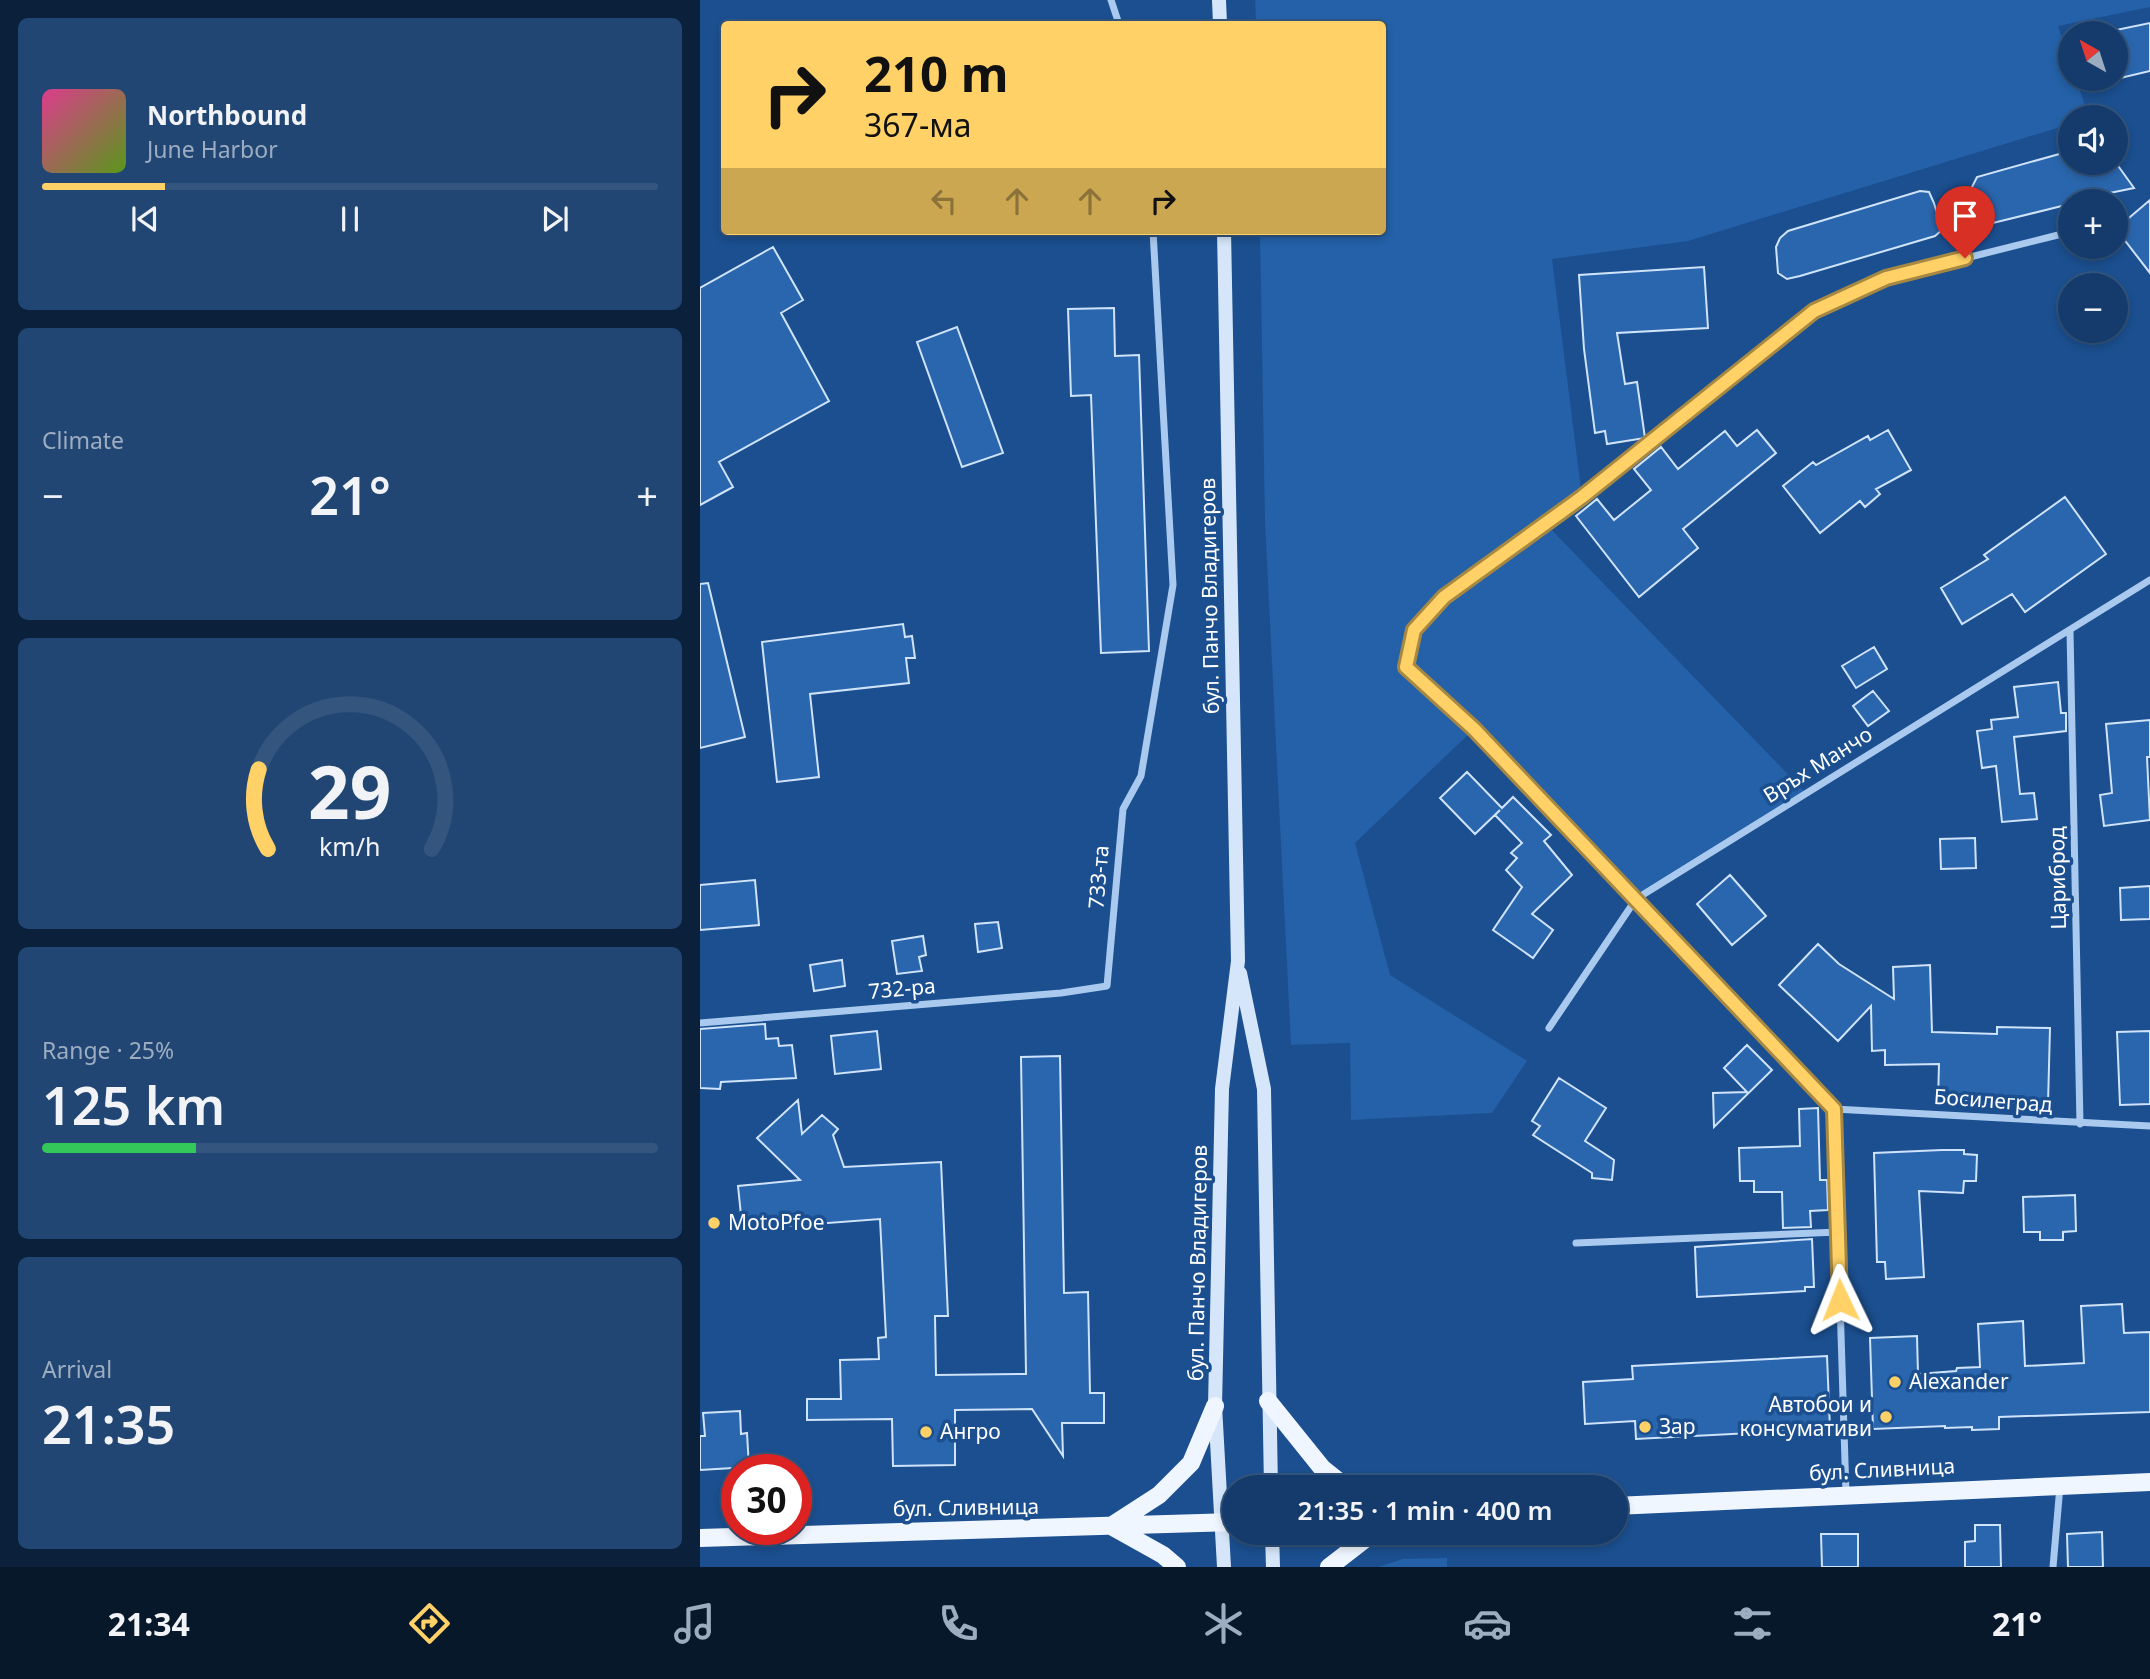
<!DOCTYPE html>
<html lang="en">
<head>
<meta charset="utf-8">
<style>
  body { margin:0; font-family:"Noto Sans",sans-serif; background:#214673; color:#f1f3f6; height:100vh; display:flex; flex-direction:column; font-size:26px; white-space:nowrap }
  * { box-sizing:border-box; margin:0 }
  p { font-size:23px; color:#9dadc1 }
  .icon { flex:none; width:38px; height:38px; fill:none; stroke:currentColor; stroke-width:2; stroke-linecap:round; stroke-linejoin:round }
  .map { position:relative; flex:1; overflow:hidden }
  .panel { display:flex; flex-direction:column; gap:18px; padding:18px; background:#0b203b; width:700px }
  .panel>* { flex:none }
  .hud { position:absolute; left:21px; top:21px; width:665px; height:214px; border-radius:7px; box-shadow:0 4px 10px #0003,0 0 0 2px #33557e; background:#ffd166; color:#111; overflow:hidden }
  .needle { width:46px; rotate:321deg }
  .tools { position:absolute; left:1358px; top:21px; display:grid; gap:14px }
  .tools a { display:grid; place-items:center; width:70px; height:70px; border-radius:50%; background:#143b6b; box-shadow:0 4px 10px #0003,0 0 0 2px #33557e; font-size:35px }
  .speed { position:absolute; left:21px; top:1454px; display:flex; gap:14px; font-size:35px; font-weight:700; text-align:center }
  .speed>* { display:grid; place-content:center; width:91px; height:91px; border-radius:50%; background:#143b6b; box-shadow:0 4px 10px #0003,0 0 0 2px #33557e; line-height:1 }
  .speed .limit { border:10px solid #d22; background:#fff; color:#111 }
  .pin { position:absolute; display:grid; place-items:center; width:60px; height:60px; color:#fff; margin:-72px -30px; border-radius:50% 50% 50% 0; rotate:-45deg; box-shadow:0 0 7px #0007 }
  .pin .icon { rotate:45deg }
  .me { position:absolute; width:77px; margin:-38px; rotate:358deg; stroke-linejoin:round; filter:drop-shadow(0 0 5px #0008) }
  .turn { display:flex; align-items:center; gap:24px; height:147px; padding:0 28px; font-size:32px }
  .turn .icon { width:91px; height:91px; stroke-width:2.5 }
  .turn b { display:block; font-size:49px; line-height:60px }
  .lanes { display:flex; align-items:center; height:66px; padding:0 28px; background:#0003; justify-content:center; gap:35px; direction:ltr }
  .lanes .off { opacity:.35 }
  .big { font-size:52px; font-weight:600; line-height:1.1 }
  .panel .tile { flex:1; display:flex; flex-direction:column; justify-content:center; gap:10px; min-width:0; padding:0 24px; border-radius:10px; background:#214673 }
  .panel .dial { align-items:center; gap:0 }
  .dial svg { height:182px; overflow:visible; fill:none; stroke:#33557e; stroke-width:7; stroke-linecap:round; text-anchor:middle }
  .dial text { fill:#f1f3f6; stroke:none }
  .song { display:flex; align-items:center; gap:21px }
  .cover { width:84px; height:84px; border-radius:10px; background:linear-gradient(135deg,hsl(330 70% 55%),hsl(90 70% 35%)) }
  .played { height:7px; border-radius:4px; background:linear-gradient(90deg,#ffd166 20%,#33557e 20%) }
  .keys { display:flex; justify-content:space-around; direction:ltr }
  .heat { display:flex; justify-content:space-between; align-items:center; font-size:38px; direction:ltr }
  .charge { height:10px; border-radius:5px; background:linear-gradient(90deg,#34c759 25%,#33557e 0) }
  .trip { position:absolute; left:522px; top:1475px; width:406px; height:70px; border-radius:35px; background:#143b6b; box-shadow:0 4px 10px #0003,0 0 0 2px #33557e; font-weight:600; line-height:70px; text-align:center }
  .dock { display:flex; height:112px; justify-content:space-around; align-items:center; background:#08182b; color:#9dadc1 }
  .dock .icon { width:49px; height:49px }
  .dock .active { color:#ffd166 }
  .dock b { font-size:32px; color:#f1f3f6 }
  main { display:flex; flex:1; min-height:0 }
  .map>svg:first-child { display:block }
</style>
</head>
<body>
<main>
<section class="panel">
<div class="tile">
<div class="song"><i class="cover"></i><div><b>Northbound</b><p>June Harbor</p></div></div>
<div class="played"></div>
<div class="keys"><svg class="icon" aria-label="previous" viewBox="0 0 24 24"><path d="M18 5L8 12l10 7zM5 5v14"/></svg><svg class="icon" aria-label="pause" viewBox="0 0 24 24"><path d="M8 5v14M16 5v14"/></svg><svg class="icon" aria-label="next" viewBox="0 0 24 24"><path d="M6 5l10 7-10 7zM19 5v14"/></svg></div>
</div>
<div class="tile"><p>Climate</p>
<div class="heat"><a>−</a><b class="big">21°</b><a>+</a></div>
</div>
<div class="tile dial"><svg viewBox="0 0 100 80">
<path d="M14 69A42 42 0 1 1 86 69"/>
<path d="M14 69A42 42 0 0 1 10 34" stroke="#ffd166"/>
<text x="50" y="56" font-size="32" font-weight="700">29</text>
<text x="50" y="72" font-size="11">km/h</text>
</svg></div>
<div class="tile"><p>Range · 25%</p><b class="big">125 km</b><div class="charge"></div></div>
<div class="tile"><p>Arrival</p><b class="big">21:35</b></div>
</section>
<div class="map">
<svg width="1450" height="1567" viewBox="0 0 1450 1567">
  <rect width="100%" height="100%" fill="#1b4f8f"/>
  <path fill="#2461a8" d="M 555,0 L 1450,0 L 1450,7 L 1358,26 L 1370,63 L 1370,79 L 1376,79 L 1389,117 L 1370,117 L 1370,124 L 988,241 L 852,259 L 882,497 L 846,524 L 1106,793 L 936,899 L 774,729 L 655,843 L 690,975 L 827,1061 L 792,1113 L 651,1120 L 650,1043 L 591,1045 L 565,522 L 560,231 L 682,231 L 682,24 L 556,24 Z
    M 747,1558 L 747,1567 L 678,1567 L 703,1559 Z"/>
  <path fill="#2a66ad" stroke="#cfe3fa" stroke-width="2" d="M 1450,23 L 1450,71 L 1416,79 L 1416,30 Z
    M 1370,151 L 1370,163 L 1416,163 L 1434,188 L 1370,201 L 1370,204 L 1293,223 L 1284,219 L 1271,189 L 1277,177 Z
    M 1220,191 L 1229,192 L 1234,203 L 1242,230 L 1235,236 L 1100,276 L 1087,279 L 1078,273 L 1076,247 L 1080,238 L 1088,231 Z
    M 1450,200 L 1450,273 L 1416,229 Z
    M 73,247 L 103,300 L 81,313 L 129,401 L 19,462 L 33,487 L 0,505 L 0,288 Z
    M 1004,267 L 1008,328 L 917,333 L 925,384 L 937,382 L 945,438 L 907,444 L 905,431 L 895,433 L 884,349 L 879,275 Z
    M 414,308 L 415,356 L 439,355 L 449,651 L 401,653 L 391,395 L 371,396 L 368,309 Z
    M 257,327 L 303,453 L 262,467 L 217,342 Z
    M 1057,430 L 1076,453 L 983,529 L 998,548 L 939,597 L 876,516 L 897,499 L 914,520 L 951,490 L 934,469 L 961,447 L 978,469 L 1025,431 L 1037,446 Z
    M 1188,430 L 1211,470 L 1176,489 L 1180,494 L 1165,507 L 1160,501 L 1120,533 L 1083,486 L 1113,462 L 1116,465 L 1168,436 L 1170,440 Z
    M 1365,497 L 1406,554 L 1325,612 L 1312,594 L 1262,624 L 1241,588 L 1288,559 L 1284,555 Z
    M 8,583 L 45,737 L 0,748 L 0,584 Z
    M 203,624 L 205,637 L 212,636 L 215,658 L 206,658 L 209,683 L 110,694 L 119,777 L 77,782 L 62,642 Z
    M 1174,647 L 1187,669 L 1156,688 L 1142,666 Z
    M 1358,682 L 1361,713 L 1366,713 L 1366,731 L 1314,737 L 1320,794 L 1334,793 L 1337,819 L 1302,822 L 1296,766 L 1282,768 L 1277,731 L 1292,729 L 1291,720 L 1318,717 L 1314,687 Z
    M 1173,691 L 1189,711 L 1168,726 L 1153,706 Z
    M 1450,720 L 1450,757 L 1447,757 L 1450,820 L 1404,826 L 1400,795 L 1412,793 L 1406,724 Z
    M 767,772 L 802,808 L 813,797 L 851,835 L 844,841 L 872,875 L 832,914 L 853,930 L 833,958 L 793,930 L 822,887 L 806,870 L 817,858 L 811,853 L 822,843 L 795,815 L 800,810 L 775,834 L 740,798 Z
    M 1275,838 L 1276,868 L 1241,869 L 1240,839 Z
    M 1030,875 L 1066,916 L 1032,945 L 997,904 Z
    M 55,880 L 59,925 L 0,930 L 0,885 Z
    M 1450,886 L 1450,919 L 1421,920 L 1420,888 Z
    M 298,922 L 302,948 L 278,952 L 275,924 Z
    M 223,936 L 226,955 L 219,957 L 222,971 L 197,974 L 192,941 Z
    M 1118,944 L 1139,964 L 1194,999 L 1193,967 L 1230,965 L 1232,1032 L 1297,1034 L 1297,1027 L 1350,1028 L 1348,1104 L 1238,1100 L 1239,1064 L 1185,1065 L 1185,1050 L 1172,1051 L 1171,1006 L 1138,1041 L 1079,985 Z
    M 142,960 L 145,986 L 114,991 L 110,965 Z
    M 65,1024 L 66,1039 L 78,1038 L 79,1046 L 92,1045 L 96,1078 L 21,1082 L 20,1089 L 0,1088 L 0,1029 Z
    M 177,1031 L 181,1069 L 135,1074 L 131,1036 Z
    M 1450,1031 L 1450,1104 L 1420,1105 L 1417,1032 Z
    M 1047,1045 L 1072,1070 L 1014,1127 L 1013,1093 L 1047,1092 L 1024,1068 Z
    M 360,1056 L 364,1293 L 388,1292 L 390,1393 L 404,1393 L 404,1423 L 362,1423 L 363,1456 L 332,1409 L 255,1410 L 255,1465 L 193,1466 L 192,1419 L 107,1420 L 107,1399 L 141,1399 L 140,1360 L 179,1359 L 178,1338 L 186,1337 L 180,1219 L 49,1229 L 47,1214 L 41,1215 L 38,1186 L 100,1180 L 57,1138 L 98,1100 L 102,1134 L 122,1115 L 138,1129 L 133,1135 L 144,1167 L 241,1162 L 248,1316 L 235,1316 L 236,1375 L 326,1374 L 321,1057 Z
    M 859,1078 L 906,1108 L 885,1141 L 914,1160 L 912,1180 L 892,1178 L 892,1173 L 833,1135 L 840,1126 L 832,1121 Z
    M 1118,1108 L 1120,1180 L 1127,1180 L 1128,1210 L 1110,1211 L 1111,1227 L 1083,1228 L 1082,1192 L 1054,1192 L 1054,1181 L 1040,1181 L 1039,1148 L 1100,1146 L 1099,1109 Z
    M 1242,1150 L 1264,1150 L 1264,1154 L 1277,1155 L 1276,1181 L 1264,1181 L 1263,1193 L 1219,1191 L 1224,1277 L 1186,1279 L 1185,1262 L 1177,1262 L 1174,1153 Z
    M 1375,1195 L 1376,1231 L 1363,1232 L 1363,1240 L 1340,1240 L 1340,1232 L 1324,1232 L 1323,1197 Z
    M 1112,1239 L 1114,1287 L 1105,1287 L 1105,1291 L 997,1297 L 995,1247 Z
    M 1422,1304 L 1424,1333 L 1450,1332 L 1450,1412 L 1299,1417 L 1299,1429 L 1272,1430 L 1272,1427 L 1245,1428 L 1245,1426 L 1173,1429 L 1170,1338 L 1217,1336 L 1218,1374 L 1256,1371 L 1257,1368 L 1280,1367 L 1278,1324 L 1323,1321 L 1325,1366 L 1384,1363 L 1381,1306 Z
    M 1127,1356 L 1130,1429 L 936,1439 L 935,1421 L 885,1424 L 883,1382 L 933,1379 L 932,1366 Z
    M 40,1411 L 41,1434 L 47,1433 L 49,1467 L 0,1470 L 0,1436 L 5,1436 L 3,1413 Z
    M 1275,1525 L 1300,1525 L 1301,1567 L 1265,1567 L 1265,1542 L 1275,1541 Z
    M 1402,1532 L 1403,1567 L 1368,1567 L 1367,1534 Z
    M 1121,1534 L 1158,1534 L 1158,1567 L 1122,1567 Z"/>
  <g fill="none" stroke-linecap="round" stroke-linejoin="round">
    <path stroke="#a9c9ee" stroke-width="7" d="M 411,0 L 419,24
      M 1370,631 L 1380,1124
      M 0,1023 L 361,993 L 407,986 L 423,809 L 441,776 L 473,585 L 453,231
      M 849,1028 L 936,899 L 1450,580
      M 1134,1109 L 1450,1126
      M 876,1243 L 1138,1232
      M 1146,1494 L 1134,1109 L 774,729 L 706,667 L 714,630 L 744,598 L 882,497 L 1114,311 L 1186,278 L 1370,232
      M 1353,1567 L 1360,1486"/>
    <path stroke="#d6e6fa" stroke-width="14" d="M 519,0 L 520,24
      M 524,231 L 538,961 L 522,1089 L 515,1406 L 524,1567
      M 540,973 L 564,1089 L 571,1488
      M 572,1533 L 573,1567"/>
    <path stroke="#f0f6ff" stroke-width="18" d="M 568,1401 L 622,1468 L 647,1488
      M 915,1506 L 1450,1482
      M 411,1526 L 459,1495 L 491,1463 L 515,1406
      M 411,1526 L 463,1555 L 477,1567
      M 0,1538 L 534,1522
      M 629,1567 L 673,1533"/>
  </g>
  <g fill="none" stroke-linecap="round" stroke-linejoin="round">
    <g stroke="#a68842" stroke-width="18">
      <path id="route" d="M 1140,1300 L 1134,1109 L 774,729 L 706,667 L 714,630 L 744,597 L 882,497 L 1114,311 L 1186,278 L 1265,258"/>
    </g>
    <use href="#route" stroke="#ffd166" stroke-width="12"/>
  </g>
  <g fill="#ffd166" stroke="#1b4f8f" stroke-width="2.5">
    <circle cx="14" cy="1223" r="7"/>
    <circle cx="1195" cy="1382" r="7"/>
    <circle cx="1186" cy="1417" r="7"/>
    <circle cx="945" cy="1427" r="7"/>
    <circle cx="226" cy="1432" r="7"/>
  </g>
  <g text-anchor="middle" stroke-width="7" stroke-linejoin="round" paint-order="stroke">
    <g font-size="21" fill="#fff" stroke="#1b4f8f">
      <text transform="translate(510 596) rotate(-91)" y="7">бул. Панчо Владигеров</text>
      <text transform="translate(1118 765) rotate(-32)" y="7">Връх Манчо</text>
      <text transform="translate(399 877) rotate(-85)" y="7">733-та</text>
      <text transform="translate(1358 878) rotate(-91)" y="7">Цариброд</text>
      <text transform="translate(202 989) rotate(-5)" y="7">732-ра</text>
      <text transform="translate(1293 1101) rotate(4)" y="7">Босилеград</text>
      <text transform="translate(498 1263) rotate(-89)" y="7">бул. Панчо Владигеров</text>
      <text transform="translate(1182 1470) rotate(-3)" y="7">бул. Сливница</text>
      <text transform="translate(266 1508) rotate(-1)" y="7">бул. Сливница</text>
    </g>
    <g font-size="21" fill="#fff" stroke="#1b4f8f" text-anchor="start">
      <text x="28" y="1230">MotoPfoe</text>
      <text x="1209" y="1389">Alexander</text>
      <text x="1172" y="1412" text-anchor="end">Автобои и<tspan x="1172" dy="24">консумативи</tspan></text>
      <text x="959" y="1434">Зар</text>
      <text x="240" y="1439">Ангро</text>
    </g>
  </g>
</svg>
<div class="tools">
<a><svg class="needle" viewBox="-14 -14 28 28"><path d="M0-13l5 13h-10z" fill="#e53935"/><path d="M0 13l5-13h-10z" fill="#9dadc1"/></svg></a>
<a><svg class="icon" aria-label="sound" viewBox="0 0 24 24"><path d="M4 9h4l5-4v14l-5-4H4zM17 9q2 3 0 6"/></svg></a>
<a>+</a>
<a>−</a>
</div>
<div class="speed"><div class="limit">30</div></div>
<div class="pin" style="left:1265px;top:258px;background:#d93025"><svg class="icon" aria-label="arrive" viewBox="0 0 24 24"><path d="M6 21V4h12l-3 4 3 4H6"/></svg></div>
<svg class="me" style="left:1140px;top:1300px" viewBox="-20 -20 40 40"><path d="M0-17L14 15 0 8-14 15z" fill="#ffd166" stroke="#fff" stroke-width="4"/></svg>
<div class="trip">21:35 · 1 min · 400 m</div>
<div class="hud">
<div class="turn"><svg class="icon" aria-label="right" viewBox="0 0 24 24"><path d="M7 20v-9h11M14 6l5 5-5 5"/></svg><div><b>210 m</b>367-ма</div></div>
<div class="lanes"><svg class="icon off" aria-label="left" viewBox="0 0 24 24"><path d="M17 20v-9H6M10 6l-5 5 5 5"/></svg><svg class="icon off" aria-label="ahead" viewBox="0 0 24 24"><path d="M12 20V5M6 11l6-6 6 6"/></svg><svg class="icon off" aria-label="ahead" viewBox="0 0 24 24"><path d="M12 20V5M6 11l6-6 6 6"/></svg><svg class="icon" aria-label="right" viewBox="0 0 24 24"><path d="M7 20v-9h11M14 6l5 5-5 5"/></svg></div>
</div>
</div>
</main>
<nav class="dock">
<b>21:34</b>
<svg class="icon active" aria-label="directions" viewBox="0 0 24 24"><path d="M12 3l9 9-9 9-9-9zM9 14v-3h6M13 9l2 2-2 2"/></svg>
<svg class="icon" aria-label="music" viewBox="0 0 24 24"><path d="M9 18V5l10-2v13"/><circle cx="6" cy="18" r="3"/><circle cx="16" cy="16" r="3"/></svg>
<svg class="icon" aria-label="phone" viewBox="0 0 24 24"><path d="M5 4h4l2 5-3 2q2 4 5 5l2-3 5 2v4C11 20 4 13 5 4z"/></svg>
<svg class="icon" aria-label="climate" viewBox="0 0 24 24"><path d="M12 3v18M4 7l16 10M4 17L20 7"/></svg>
<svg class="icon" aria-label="car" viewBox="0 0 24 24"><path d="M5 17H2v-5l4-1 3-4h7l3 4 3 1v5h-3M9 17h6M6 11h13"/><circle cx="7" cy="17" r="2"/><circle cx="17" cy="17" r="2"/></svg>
<svg class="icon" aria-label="filters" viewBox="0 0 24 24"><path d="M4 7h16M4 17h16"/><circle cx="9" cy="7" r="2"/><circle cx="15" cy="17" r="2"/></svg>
<b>21°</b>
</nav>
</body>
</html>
